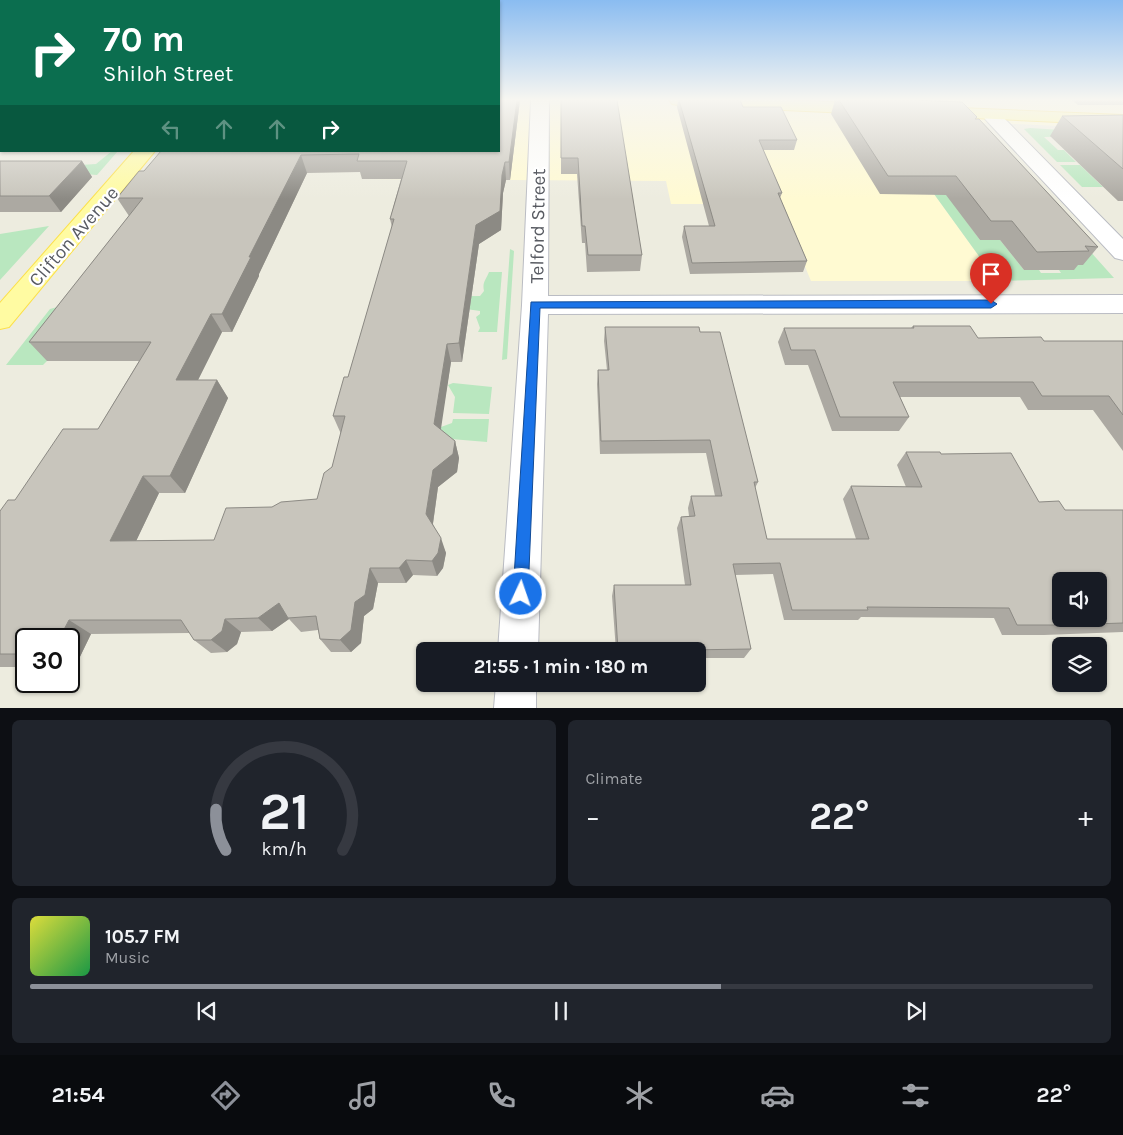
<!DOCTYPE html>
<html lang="en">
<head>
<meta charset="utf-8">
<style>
  body { margin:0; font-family:Karla,sans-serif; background:#20242c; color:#f1f3f6; height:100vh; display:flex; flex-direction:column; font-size:19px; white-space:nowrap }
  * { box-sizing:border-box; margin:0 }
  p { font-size:16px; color:#9ea1a6 }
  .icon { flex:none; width:28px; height:28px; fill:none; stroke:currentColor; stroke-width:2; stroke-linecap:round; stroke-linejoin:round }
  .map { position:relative; height:708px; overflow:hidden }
  .sheet { display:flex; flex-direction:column; gap:12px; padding:12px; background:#0d0f14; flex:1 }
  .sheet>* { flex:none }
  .hud { position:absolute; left:0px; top:0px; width:500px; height:152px; box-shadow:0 1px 4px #0004; background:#0b6e4f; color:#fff; overflow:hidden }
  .buttons { position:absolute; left:1052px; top:572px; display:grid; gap:10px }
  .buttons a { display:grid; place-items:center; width:55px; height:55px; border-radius:8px; background:#171b24; box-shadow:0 1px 4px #0004; font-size:25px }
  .speed { position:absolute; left:15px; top:628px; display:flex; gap:10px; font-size:25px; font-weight:700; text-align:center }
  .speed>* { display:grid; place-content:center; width:65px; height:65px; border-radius:50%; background:#171b24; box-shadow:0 1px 4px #0004; line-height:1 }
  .speed .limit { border:2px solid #111; border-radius:8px; background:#fff; color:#111 }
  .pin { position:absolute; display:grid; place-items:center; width:42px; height:42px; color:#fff; margin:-51px -21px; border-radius:50% 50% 50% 0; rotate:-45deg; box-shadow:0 0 5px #0007 }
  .pin .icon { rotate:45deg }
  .me { position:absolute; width:55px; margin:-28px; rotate:3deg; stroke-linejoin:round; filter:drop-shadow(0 0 4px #0008) }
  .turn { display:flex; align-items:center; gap:18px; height:105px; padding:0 20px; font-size:22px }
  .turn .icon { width:65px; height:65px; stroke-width:2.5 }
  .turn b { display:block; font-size:35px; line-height:42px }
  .lanes { display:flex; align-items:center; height:48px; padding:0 20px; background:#0003; justify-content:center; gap:25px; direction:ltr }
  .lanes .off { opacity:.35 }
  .big { font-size:38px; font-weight:700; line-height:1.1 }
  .sheet .tile { flex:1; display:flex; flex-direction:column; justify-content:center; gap:8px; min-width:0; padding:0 18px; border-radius:8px; background:#20242c }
  .sheet .dial { align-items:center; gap:0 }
  .dial svg { height:130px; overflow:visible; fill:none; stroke:#363941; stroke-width:7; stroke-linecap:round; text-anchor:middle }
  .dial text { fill:#f1f3f6; stroke:none }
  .song { display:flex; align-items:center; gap:15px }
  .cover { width:60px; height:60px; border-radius:8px; background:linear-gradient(135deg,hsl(60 70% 55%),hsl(140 70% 35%)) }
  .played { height:5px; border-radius:2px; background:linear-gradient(90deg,#8c9099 65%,#363941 65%) }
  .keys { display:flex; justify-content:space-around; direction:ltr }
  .heat { display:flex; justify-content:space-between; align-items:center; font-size:28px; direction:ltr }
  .sheet .tiles { flex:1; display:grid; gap:12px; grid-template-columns:1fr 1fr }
  .tile:last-child { grid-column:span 2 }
  .trip { position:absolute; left:416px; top:642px; width:290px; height:50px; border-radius:8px; background:#171b24; box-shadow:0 1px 4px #0004; font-weight:700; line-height:50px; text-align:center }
  .tab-bar { display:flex; height:80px; justify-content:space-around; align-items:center; background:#090b0e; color:#9ea1a6 }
  .tab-bar .icon { width:35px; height:35px }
  .tab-bar .active { color:#8c9099 }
  .tab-bar b { font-size:22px; color:#f1f3f6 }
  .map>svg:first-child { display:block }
</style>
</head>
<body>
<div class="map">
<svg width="1123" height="708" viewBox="0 0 1123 708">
  <rect width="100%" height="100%" fill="#edecdf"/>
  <path fill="#fffad2" d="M 499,100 L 1123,100 L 1123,129 L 949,121 L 934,194 L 997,281 L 811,281 L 779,204 L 671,204 L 666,181 L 362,179 L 372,151 L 499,151 Z"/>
  <path fill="#b9e7bf" d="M 1030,128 L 1077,131 L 1083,136 L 1044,137 L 1058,150 L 1064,150 L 1076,162 L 1057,162 L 1024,129 Z
    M 927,145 L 964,218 L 980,240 L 1000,240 L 1024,270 L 1039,270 L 1041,273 L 1061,273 L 1059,270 L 1080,240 L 1114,278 L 997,281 L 934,194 Z
    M 112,151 L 118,151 L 97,175 L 72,173 L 80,165 L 96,164 Z
    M 1060,165 L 1080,165 L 1103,187 L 1082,187 Z
    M 49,226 L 0,280 L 0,234 Z
    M 510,249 L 514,251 L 507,359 L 502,360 Z
    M 489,272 L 502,272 L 497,332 L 478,332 L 480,328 L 476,317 L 480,314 L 480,311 L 382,297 L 480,296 L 484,291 C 482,282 486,280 489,272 Z
    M 61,306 L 47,361 L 43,365 L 6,365 L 50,309 Z
    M 453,383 L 492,387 L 489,414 L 453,413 L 455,397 L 448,385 Z
    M 453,419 L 489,419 L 487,442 L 439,438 L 422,428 L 441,427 L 452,423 Z"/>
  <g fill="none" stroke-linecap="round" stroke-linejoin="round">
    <g stroke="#babcc3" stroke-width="2">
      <path id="minor" d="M 531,100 L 549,100 L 548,296 L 1123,295 L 1123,313 L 548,314 L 538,651 L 498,651 L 522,305 Z
        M 991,110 L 997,111 L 1123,239 L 1123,260 L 1115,258 L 985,119 L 982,115 L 985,111 Z
        M 0,120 L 1,121 L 1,132 L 0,132 Z
        M 496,684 L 536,684 L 536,708 L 494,708 Z"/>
    </g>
    <g stroke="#fce04a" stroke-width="2">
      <path id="major" d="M 669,100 L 786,100 L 871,104 L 877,105 L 880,109 L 877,113 L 871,114 L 678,105 L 672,104 Z
        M 937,107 L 1123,115 L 1123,125 L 931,116 L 928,112 L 931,108 Z
        M 134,151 L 155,151 L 9,327 L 0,329 L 0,303 Z"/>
    </g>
    <use href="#minor" fill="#fff" fill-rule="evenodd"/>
    <use href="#major" fill="#fffba2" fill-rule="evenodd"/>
  </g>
  <path fill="#aca9a2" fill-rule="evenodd" d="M 0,100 L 1,100 L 1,114 L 0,114 Z
    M 520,100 L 510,180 L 506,180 L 503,193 L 501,230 L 479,244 L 462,362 L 451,362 L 440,429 L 455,441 L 459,458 L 457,472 L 438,487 L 433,524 L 446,553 L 443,568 L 437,576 L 413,575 L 406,583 L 378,583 L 373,609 L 364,616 L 361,643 L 351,652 L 331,652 L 320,639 L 318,630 L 301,632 L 289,619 L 272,631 L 241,632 L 237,644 L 227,652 L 211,653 L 194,640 L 190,633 L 91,634 L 75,667 L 69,667 L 69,639 L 26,639 L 26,667 L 0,667 L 0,511 L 15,500 L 98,429 L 139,361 L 47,361 L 29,342 L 129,216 L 117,198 L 144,171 ZM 360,172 L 362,179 L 401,179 L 390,219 L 392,227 L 348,377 L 333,416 L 341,434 L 332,467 L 317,499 L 272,507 L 214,540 L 136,541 L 159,493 L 185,493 L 228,398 L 217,380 L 198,380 L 222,332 L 232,332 L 259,276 L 259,274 L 307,173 Z
    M 561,100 L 642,255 L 640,271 L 587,272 L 585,243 L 582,243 L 577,174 L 561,174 Z
    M 678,100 L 740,100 L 743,107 L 797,140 L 794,150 L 763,150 L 782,193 L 780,198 L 807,261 L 803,272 L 690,274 L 682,237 L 684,226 L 709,226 L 677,107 Z
    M 826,100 L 943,100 L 943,101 L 976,119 L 1098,247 L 1083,265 L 1078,265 L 1074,270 L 1024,270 L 1000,240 L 980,240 L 946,195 L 880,194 L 831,114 L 835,100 Z
    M 1072,100 L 1123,100 L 1123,105 L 1078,105 Z
    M 1123,115 L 1123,201 L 1118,201 L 1050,136 L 1062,116 Z
    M 0,161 L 82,161 L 92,177 L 61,212 L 0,212 Z
    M 913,326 L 978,338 L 1044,341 L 1123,341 L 1123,451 L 1093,410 L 1028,410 L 1020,397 L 900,397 L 909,417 L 899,431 L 832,431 L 808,365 L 785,365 L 778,342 L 784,328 L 911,328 Z
    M 605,327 L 700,332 L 758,482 L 755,488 L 767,539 L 856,539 L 843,499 L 851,486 L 906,487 L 897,465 L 906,452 L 941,454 L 1039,502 L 1065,510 L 1123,510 L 1123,632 L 1044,635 L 1002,635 L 994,618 L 861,617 L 858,620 L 784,620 L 773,574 L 735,575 L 751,649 L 744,658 L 698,658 L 698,651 L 616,651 L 612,596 L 614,585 L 685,585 L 677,528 L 681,517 L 689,516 L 688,508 L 691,496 L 715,496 L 706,453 L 600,454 L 597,384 L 598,370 L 607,370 L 604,341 Z"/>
  <path fill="#8c8a84" d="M 517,100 L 520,100 L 510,180 L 509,162 Z
    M 301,155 L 307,173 L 259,274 L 259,276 L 232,332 L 222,314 L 249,257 Z
    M 82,161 L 92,177 L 61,212 L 49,196 Z
    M 505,162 L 506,180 L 503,193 L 501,230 L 479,244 L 462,362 L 459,343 L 476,225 Z
    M 211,314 L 222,332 L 189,398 L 176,380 Z
    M 447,344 L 451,362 L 439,442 L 434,424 Z
    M 217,380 L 228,398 L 185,493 L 170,476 Z
    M 455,441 L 459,458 L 457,472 L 438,487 L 432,530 L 426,514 L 433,470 Z
    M 143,476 L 159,493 L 129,556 L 110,541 Z
    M 441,538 L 446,553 L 443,568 L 437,576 L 432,561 Z
    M 406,560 L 413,575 L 406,583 L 399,568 Z
    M 370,568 L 378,583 L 373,609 L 364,616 L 361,643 L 351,652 L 340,640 L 355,602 Z
    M 279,603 L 289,619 L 272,631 L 258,618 Z
    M 225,619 L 241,632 L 237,644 L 227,652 L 211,640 Z
    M 69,620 L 91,634 L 75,667 L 69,664 L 69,639 L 59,639 Z"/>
  <path fill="#c8c5bc" stroke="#8c8a84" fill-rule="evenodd" d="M 499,100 L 517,100 L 509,162 L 505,162 L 502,175 L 500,211 L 476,225 L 459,343 L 447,344 L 434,424 L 455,441 L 453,454 L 433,470 L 426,514 L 441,538 L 438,553 L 432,561 L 406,560 L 399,568 L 370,568 L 365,595 L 355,602 L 351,630 L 340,640 L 320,639 L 316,616 L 288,618 L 279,603 L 258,618 L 225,619 L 222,631 L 211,640 L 194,640 L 181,620 L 69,620 L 59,639 L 26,639 L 26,654 L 0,654 L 0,511 L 8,500 L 15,500 L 63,429 L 98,429 L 151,342 L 29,342 L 143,198 L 117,198 L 139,171 L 144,171 L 161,151 L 499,151 ZM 359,154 L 357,161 L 407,161 L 390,219 L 394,219 L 348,377 L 344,377 L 333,416 L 345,416 L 332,467 L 324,473 L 317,499 L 281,502 L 272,507 L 226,508 L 214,540 L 110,541 L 143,476 L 170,476 L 217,380 L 176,380 L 211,314 L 222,314 L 251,257 L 249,257 L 301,155 Z
    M 561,100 L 617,100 L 642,255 L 588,255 L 585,226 L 582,226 L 578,158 L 561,158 Z
    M 679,100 L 740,100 L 743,107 L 781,107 L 797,140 L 759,140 L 782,193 L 778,193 L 807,261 L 692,263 L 684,226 L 715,226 Z
    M 839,100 L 911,100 L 962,102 L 977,117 L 975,119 L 979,119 L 1098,247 L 1085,246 L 1089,251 L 1037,252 L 1012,221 L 991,221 L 956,176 L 888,176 Z
    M 1123,115 L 1123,169 L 1062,116 Z
    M 0,161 L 82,161 L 49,196 L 0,196 Z
    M 913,326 L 970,326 L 978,338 L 1041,337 L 1044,341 L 1123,341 L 1123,415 L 1109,396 L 1042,396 L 1033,382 L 893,382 L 909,417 L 840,417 L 815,350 L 791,350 L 784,328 L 914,328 Z
    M 605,327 L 699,327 L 700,332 L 720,332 L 758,482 L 754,482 L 767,539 L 869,539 L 851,486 L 922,487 L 906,452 L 940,452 L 941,454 L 1011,453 L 1039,502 L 1059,501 L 1065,510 L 1123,510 L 1123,623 L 1061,625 L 1017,625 L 1009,608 L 867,607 L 868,610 L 792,610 L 780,563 L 733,564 L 751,649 L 618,651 L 614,585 L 691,585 L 681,517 L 695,516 L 691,496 L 722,496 L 710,440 L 601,441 L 598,370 L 609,370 ZM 1061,581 L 1099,581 L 1099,619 L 1061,619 Z"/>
  <linearGradient id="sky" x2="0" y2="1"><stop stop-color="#8abcf1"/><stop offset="0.5" stop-color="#f7f6f1"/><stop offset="1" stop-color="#f7f6f1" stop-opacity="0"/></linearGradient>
  <rect width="1123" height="199" fill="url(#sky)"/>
  <path fill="#1a73e8" stroke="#114b97" d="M 991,300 L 997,304 L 991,308 L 540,308 L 528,594 L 526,599 L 521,602 L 515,599 L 513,594 L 531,302 Z"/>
  <g text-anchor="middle" stroke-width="4.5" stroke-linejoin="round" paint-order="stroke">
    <g font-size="19" fill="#585b62" stroke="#fff">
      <text transform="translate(537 226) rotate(-89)" y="7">Telford Street</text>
      <text transform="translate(73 236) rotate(-49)" y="7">Clifton Avenue</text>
    </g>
  </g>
</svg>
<div class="buttons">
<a><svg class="icon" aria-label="sound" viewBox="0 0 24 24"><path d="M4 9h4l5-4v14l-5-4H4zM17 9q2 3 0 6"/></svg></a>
<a><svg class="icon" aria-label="layers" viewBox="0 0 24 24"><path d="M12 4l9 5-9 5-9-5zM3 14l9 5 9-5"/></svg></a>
</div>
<div class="speed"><div class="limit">30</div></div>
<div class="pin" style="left:991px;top:304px;background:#d93025"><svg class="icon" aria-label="arrive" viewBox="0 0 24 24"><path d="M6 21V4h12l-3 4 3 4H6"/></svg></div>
<svg class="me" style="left:521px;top:594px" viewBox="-20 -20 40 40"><circle r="17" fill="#1a73e8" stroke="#fff" stroke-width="3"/><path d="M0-11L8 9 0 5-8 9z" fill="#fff"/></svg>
<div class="trip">21:55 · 1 min · 180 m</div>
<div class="hud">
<div class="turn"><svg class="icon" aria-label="right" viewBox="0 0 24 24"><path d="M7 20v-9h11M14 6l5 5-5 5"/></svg><div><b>70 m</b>Shiloh Street</div></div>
<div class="lanes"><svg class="icon off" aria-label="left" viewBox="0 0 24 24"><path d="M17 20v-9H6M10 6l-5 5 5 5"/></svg><svg class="icon off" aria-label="ahead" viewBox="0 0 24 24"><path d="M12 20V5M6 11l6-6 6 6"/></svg><svg class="icon off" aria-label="ahead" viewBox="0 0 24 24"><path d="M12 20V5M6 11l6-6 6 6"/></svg><svg class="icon" aria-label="right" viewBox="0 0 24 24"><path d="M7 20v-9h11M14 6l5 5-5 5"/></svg></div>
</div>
</div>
<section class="sheet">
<div class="tiles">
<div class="tile dial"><svg viewBox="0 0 100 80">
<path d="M14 69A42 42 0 1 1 86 69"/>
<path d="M14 69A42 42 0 0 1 8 44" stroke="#8c9099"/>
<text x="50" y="56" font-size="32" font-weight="700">21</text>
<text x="50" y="72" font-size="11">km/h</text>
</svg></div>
<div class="tile"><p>Climate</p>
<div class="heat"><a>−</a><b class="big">22°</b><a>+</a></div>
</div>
<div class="tile">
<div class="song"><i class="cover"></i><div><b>105.7 FM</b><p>Music</p></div></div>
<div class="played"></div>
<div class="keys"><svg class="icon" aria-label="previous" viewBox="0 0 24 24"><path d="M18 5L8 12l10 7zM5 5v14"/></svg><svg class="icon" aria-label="pause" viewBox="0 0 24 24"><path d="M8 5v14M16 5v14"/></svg><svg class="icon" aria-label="next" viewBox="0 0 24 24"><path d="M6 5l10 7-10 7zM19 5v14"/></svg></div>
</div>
</div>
</section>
<nav class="tab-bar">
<b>21:54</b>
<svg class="icon active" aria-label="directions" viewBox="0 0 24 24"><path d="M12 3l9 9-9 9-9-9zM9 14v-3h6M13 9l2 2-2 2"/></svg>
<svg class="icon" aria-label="music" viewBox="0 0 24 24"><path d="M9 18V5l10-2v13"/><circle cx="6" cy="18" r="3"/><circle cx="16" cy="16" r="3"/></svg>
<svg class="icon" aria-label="phone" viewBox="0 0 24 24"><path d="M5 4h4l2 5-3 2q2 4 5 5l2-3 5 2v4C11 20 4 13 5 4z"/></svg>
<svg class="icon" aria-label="climate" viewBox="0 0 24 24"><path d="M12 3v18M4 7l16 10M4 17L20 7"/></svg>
<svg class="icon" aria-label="car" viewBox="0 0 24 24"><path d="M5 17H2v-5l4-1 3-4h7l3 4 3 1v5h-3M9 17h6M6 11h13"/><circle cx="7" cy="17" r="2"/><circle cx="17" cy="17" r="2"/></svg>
<svg class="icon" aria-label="filters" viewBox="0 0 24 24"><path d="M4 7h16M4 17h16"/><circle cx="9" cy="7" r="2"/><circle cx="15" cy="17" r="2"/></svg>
<b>22°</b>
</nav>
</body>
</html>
